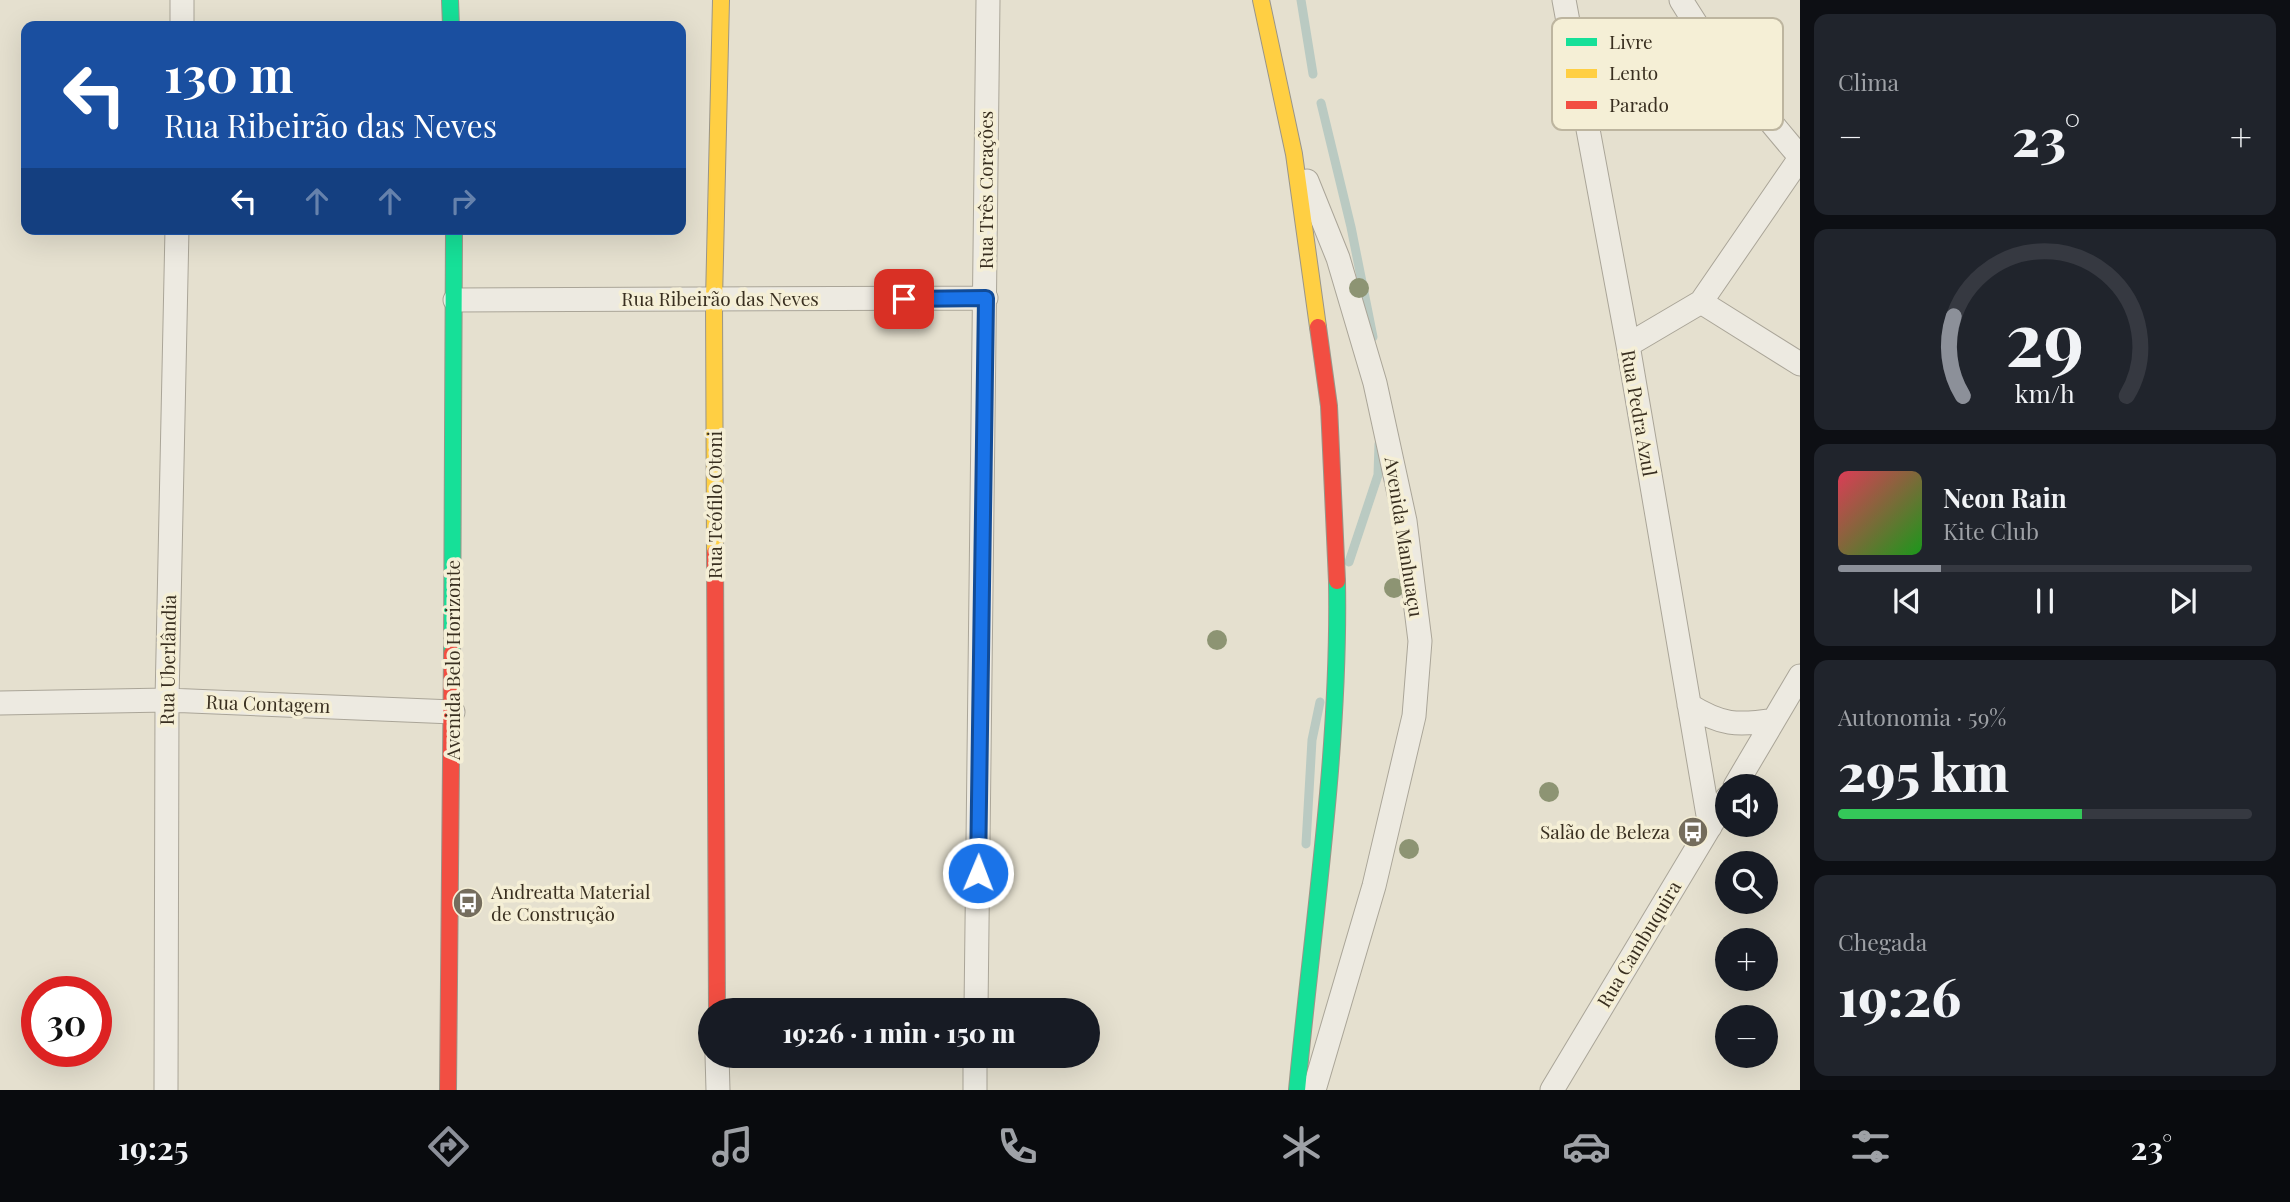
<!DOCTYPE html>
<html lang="pt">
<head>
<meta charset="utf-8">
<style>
  body { margin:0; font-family:"Playfair Display",serif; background:#20242c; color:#f1f3f6; height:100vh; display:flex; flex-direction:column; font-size:26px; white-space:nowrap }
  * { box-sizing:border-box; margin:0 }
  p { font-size:23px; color:#9ea1a6 }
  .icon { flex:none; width:38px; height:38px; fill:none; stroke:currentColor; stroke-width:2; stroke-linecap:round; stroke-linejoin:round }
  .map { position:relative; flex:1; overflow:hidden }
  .side { display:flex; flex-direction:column; gap:14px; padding:14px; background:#0d0f14; width:490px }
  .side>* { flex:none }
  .banner { position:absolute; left:21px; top:21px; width:665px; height:214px; border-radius:14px; box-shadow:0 7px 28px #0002; background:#1a4fa0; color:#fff; overflow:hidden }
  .buttons { position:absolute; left:1715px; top:774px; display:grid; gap:14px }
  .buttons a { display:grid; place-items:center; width:63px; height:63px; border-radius:50%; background:#171b24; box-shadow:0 7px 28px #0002; font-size:35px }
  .speed { position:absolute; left:21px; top:976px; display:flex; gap:14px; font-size:35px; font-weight:700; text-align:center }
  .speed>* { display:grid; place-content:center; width:91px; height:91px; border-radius:50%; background:#171b24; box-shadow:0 7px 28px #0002; line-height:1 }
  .speed .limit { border:10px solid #d22; background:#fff; color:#111 }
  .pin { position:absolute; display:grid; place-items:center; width:60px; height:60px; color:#fff; margin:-30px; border-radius:14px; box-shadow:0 4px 10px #0006 }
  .me { position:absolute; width:77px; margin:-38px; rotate:1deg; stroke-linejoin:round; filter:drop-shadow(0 0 5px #0008) }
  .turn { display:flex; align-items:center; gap:24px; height:147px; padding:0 28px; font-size:32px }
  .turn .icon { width:91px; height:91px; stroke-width:2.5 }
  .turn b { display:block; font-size:49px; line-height:60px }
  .lanes { display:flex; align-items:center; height:66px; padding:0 28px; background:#0003; justify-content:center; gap:35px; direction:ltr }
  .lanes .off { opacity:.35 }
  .big { font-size:52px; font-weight:800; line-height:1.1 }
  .side .card { flex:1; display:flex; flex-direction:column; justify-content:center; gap:10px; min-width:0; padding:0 24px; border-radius:14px; background:#20242c }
  .side .dial { align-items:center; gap:0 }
  .dial svg { height:182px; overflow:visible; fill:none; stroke:#363941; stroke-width:7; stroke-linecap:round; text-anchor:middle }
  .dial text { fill:#f1f3f6; stroke:none }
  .song { display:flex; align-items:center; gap:21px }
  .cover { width:84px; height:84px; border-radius:10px; background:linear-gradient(135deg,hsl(350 70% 55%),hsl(120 70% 35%)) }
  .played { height:7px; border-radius:4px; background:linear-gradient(90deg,#8c9099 25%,#363941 25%) }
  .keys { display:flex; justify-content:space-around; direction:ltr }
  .heat { display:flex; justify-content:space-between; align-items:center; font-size:38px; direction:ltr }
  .charge { height:10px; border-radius:5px; background:linear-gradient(90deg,#34c759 59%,#363941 0) }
  .trip { position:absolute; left:698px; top:998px; width:402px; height:70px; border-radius:35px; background:#171b24; box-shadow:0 7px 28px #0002; font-weight:800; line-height:70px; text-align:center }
  .menu { display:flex; height:112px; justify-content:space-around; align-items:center; background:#090b0e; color:#9ea1a6 }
  .menu .icon { width:49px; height:49px }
  .menu .current { color:#8c9099 }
  .menu b { font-size:32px; color:#f1f3f6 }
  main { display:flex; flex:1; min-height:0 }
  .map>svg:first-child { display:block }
</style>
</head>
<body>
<main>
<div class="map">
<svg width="1800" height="1090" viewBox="0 0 1800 1090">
  <rect width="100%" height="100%" fill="#e5e0cf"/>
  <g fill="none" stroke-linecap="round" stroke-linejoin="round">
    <path stroke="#bacac2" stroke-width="9" d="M 1301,0 L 1313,74
      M 1321,103 L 1351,227 L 1373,337
      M 1349,562 L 1378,475 L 1379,444
      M 1306,844 L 1312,740 L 1320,702"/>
    <g stroke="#aaa598" stroke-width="25">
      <path id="street" d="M 1564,0 L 1628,345 L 1710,827
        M 1681,0 C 1715,57 1757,106 1800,157
        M 182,26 L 182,0
        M 1307,181 L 1338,258 L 1375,383 L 1405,521 L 1420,641 L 1414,716 L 1374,886 L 1314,1090
        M 455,300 L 986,298
        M 1701,302 L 1800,364
        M 1628,345 L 1701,302 L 1800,158
        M 0,703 L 167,700 L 453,712
        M 1689,705 C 1721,725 1737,726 1774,720
        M 1735,786 L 1800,676
        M 976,1010 L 988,0
        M 717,1055 L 718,1090
        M 975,1055 L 975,1090
        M 166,1090 L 167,700 L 177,229
        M 1552,1090 L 1727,798"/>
    </g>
    <g stroke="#9a9588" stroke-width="18">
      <path id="fast" d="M 450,0 L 451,26
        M 452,653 L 454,229
        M 1297,1090 C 1313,921 1340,751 1337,581"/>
    </g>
    <g stroke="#9a9588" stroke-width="18">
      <path id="slow" d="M 1261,0 L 1294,154 L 1318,327
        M 715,553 L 714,300 L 721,0"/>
    </g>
    <g stroke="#9a9588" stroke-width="18">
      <path id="jam" d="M 1318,327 L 1329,406 L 1337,581
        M 715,553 L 717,1010
        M 448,1090 L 452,653"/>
    </g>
    <use href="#street" stroke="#edeae1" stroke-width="23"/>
    <use href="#fast" stroke="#16e098" stroke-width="16"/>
    <use href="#slow" stroke="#ffcf43" stroke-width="16"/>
    <use href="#jam" stroke="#f24e42" stroke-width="16"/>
  </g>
  <g fill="#8d9473">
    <circle cx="1359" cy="288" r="10"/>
    <circle cx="1394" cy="588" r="10"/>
    <circle cx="1217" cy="640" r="10"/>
    <circle cx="1549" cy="792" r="10"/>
    <circle cx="1409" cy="849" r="10"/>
  </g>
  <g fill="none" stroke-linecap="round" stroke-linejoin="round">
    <g stroke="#114b97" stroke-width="18">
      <path id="route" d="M 904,299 L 986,298 L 978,873"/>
    </g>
    <use href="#route" stroke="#1a73e8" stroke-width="12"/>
  </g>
  <defs>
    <g id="bus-disc" transform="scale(1.575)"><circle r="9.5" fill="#756d5d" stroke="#f5efd6"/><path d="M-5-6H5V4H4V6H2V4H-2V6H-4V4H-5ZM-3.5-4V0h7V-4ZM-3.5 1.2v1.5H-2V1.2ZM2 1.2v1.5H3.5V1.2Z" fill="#fff"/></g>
  </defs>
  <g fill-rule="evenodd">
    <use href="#bus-disc" x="1693" y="832"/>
    <use href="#bus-disc" x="468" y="903"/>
  </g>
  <g text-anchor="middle" stroke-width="7" stroke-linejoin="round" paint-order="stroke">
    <g font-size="19" fill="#392f20" stroke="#f5efd6">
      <text transform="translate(986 190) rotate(-90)" y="7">Rua Três Corações</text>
      <text x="720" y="306">Rua Ribeirão das Neves</text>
      <text transform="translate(1639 413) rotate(80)" y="7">Rua Pedra Azul</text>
      <text transform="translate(715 505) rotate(-90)" y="7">Rua Teófilo Otoni</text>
      <text transform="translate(1404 537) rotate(81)" y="7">Avenida Manhuaçu</text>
      <text transform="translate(168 660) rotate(-89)" y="7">Rua Uberlândia</text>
      <text transform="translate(453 660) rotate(-90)" y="7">Avenida Belo Horizonte</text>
      <text transform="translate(268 704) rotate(2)" y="7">Rua Contagem</text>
      <text transform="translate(1639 944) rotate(-59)" y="7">Rua Cambuquira</text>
    </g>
    <g font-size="19" fill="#392f20" stroke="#f5efd6" text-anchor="end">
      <text x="1670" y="839">Salão de Beleza</text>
      <text x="491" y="899" text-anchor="start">Andreatta Material<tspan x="491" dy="22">de Construção</tspan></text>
    </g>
  </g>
  <rect x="1552" y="18" width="231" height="112" rx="10" fill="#f5efd6" stroke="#bdb59f" stroke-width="2"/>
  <rect x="1566" y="38" width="31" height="8" fill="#16e098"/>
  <rect x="1566" y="69" width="31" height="9" fill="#ffcf43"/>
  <rect x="1566" y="101" width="31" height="8" fill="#f24e42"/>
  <g font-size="19" fill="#392f20">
    <text x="1609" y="49">Livre</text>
    <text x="1609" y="80">Lento</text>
    <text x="1609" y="112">Parado</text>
  </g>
</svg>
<div class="buttons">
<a><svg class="icon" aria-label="sound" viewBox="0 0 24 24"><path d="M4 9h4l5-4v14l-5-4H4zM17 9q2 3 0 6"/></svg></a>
<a><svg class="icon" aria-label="search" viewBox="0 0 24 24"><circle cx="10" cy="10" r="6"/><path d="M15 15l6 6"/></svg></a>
<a>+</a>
<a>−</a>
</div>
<div class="speed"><div class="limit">30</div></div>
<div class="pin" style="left:904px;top:299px;background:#d93025"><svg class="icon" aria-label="arrive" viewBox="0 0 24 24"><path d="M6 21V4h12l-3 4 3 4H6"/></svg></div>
<svg class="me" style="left:978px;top:873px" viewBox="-20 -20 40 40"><circle r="17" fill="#1a73e8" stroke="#fff" stroke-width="3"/><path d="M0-11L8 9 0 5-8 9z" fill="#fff"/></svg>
<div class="trip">19:26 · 1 min · 150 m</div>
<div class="banner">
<div class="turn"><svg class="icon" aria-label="left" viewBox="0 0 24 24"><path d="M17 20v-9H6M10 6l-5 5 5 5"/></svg><div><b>130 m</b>Rua Ribeirão das Neves</div></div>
<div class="lanes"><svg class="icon" aria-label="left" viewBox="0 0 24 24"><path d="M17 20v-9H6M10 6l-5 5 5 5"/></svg><svg class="icon off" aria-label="ahead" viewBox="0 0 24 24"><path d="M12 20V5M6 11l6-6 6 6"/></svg><svg class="icon off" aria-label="ahead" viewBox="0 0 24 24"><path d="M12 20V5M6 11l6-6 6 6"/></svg><svg class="icon off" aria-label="right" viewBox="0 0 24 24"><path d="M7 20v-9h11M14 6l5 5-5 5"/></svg></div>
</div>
</div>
<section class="side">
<div class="card"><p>Clima</p>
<div class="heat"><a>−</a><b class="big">23°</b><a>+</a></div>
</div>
<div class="card dial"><svg viewBox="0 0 100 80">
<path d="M14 69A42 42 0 1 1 86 69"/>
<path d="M14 69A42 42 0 0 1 10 34" stroke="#8c9099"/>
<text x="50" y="56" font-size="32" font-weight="700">29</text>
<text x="50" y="72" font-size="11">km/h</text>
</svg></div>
<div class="card">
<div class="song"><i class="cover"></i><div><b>Neon Rain</b><p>Kite Club</p></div></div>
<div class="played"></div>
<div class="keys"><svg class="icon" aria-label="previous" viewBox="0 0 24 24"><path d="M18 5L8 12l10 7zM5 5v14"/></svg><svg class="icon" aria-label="pause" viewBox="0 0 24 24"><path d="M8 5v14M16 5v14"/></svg><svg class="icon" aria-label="next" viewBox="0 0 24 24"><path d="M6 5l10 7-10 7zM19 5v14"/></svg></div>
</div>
<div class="card"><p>Autonomia · 59%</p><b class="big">295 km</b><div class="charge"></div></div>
<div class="card"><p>Chegada</p><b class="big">19:26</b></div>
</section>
</main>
<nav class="menu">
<b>19:25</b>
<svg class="icon current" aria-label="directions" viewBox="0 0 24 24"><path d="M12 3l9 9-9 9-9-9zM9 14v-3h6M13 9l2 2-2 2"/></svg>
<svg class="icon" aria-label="music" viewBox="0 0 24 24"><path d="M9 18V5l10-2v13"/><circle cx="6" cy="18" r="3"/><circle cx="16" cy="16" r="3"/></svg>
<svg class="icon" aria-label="phone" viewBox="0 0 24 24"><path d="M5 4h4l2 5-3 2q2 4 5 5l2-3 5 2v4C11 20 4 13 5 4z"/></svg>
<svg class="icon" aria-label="climate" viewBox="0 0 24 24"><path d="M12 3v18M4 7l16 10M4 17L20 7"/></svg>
<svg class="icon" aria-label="car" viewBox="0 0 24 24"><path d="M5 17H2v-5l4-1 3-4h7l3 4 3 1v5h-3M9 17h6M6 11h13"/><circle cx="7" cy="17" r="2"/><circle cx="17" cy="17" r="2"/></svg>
<svg class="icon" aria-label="filters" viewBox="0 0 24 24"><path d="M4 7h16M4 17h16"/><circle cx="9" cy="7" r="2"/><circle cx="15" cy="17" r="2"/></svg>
<b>23°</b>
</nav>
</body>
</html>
